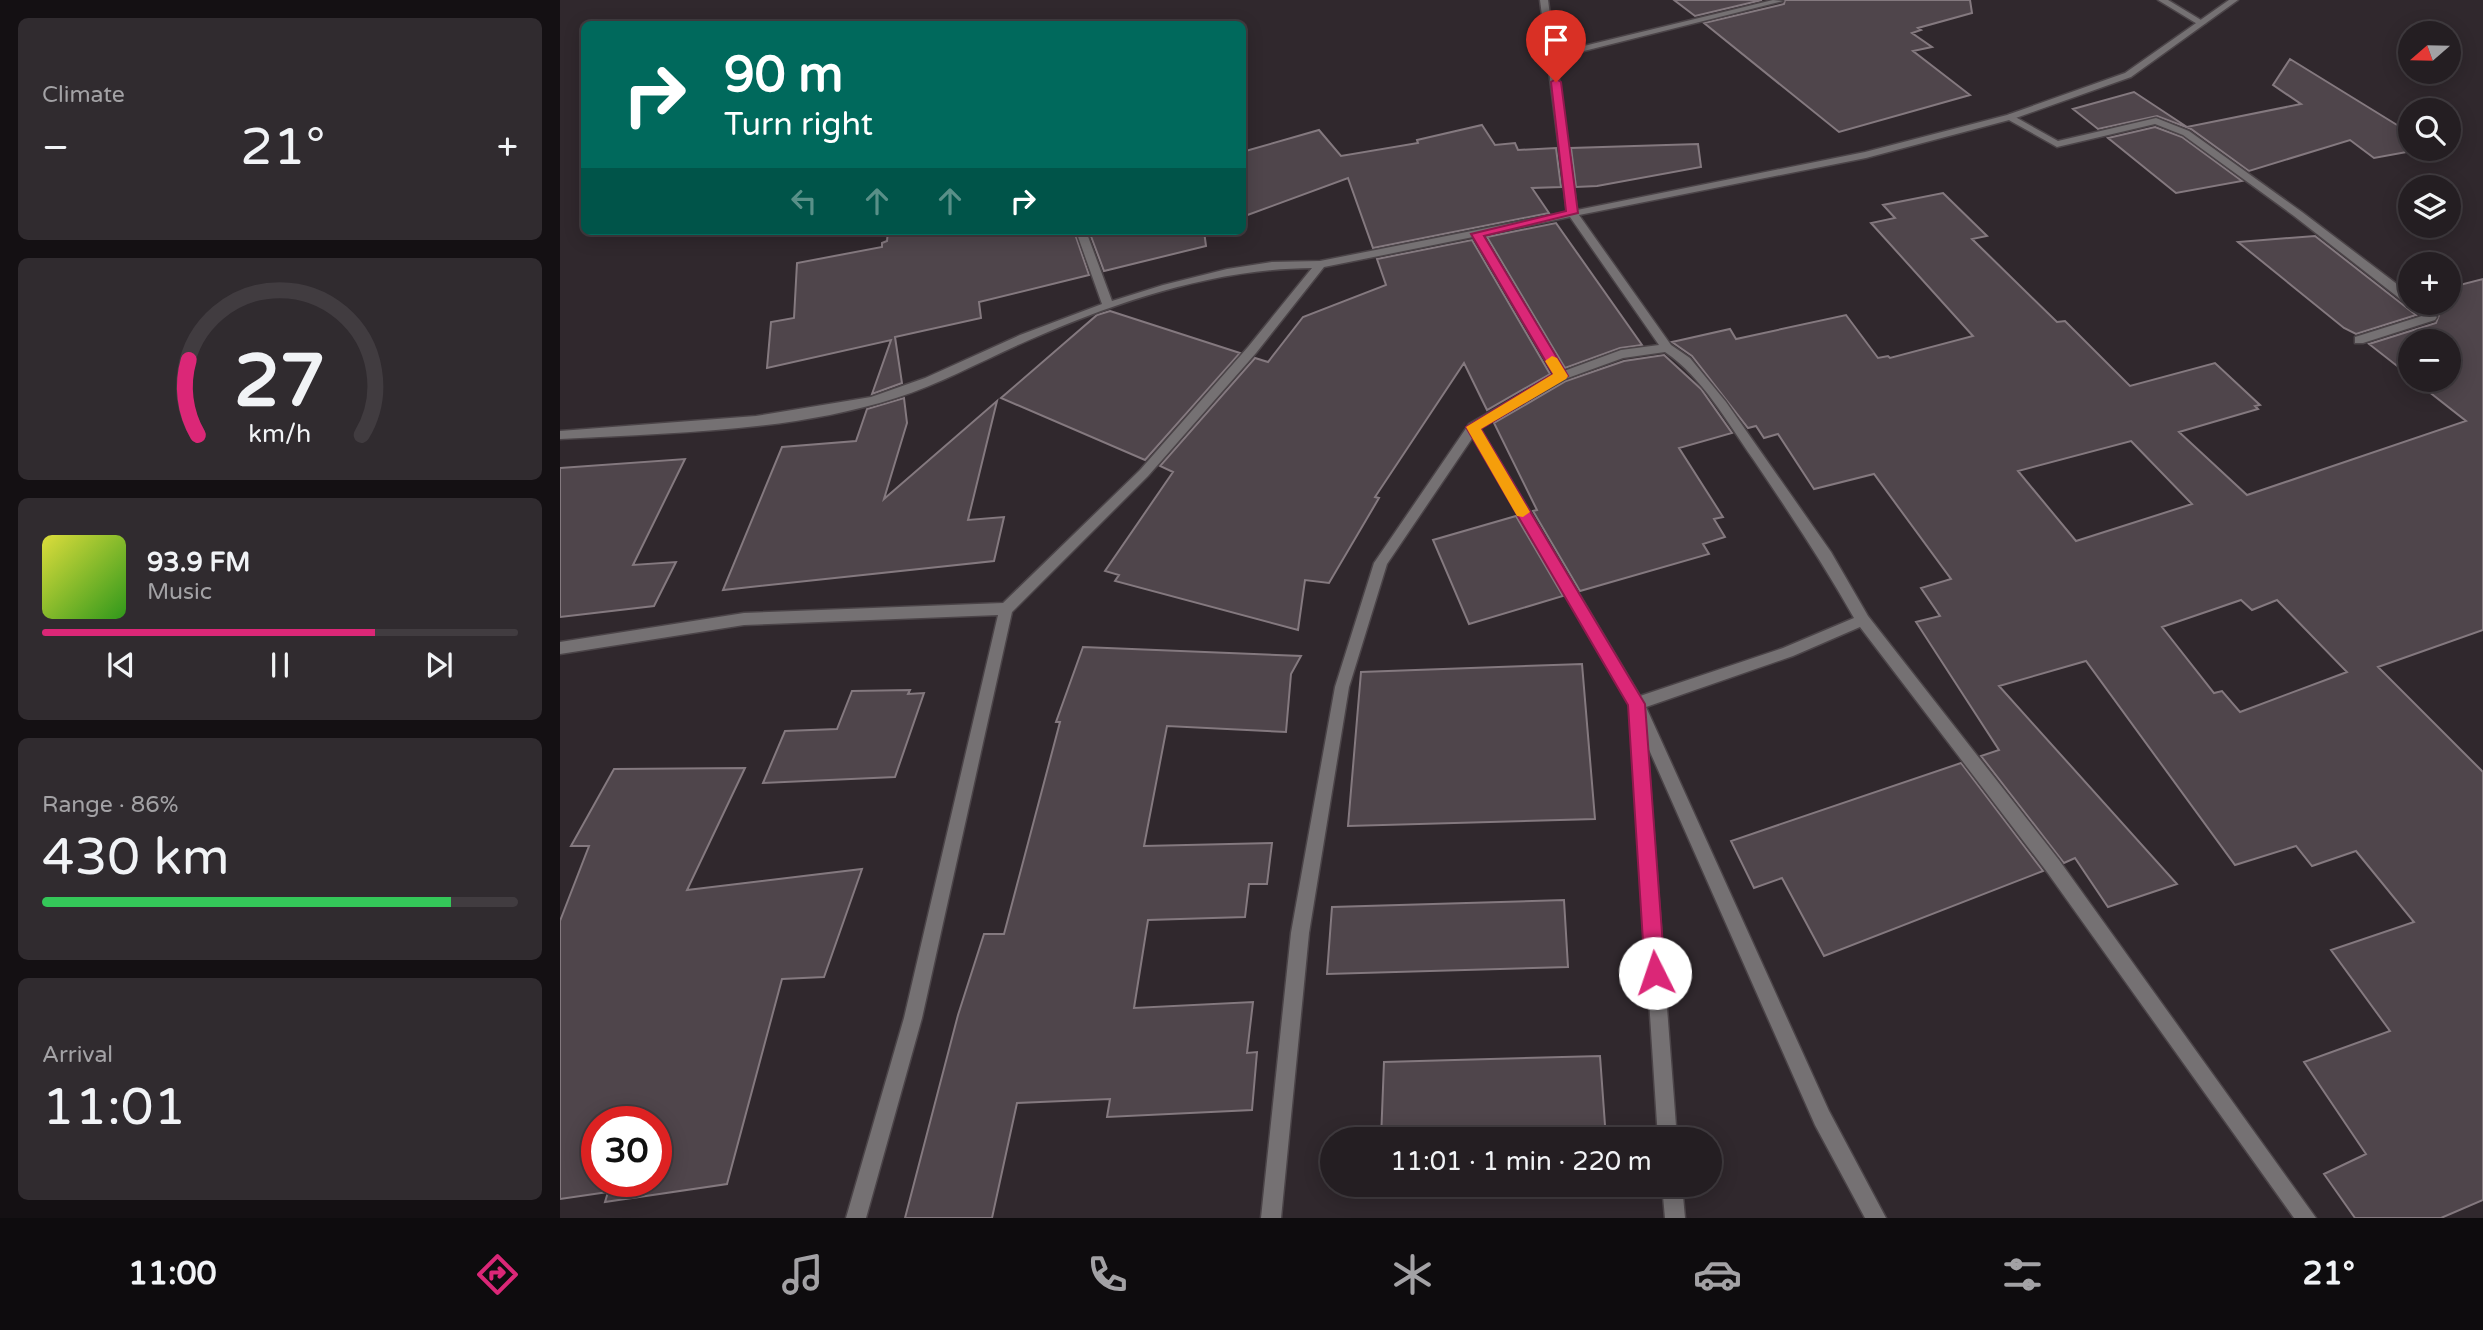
<!DOCTYPE html>
<html lang="en">
<head>
<meta charset="utf-8">
<style>
  body { margin:0; font-family:"Varela Round",sans-serif; background:#302b2f; color:#f1f3f6; height:100vh; display:flex; flex-direction:column; font-size:26px; white-space:nowrap }
  * { box-sizing:border-box; margin:0 }
  p { font-size:23px; color:#a3a2a5 }
  .icon { flex:none; width:38px; height:38px; fill:none; stroke:currentColor; stroke-width:2; stroke-linecap:round; stroke-linejoin:round }
  .map { position:relative; flex:1; overflow:hidden }
  .side { display:flex; flex-direction:column; gap:18px; padding:18px; background:#141013; width:560px }
  .side>* { flex:none }
  .banner { position:absolute; left:21px; top:21px; width:665px; height:214px; border-radius:10px; box-shadow:0 4px 18px #0003,0 0 0 2px #413c40; background:#00695c; color:#fff; overflow:hidden }
  .needle { width:46px; rotate:250deg }
  .buttons { position:absolute; left:1838px; top:21px; display:grid; gap:14px }
  .buttons a { display:grid; place-items:center; width:63px; height:63px; border-radius:50%; background:#241e22; box-shadow:0 4px 18px #0003,0 0 0 2px #413c40; font-size:35px }
  .speed { position:absolute; left:21px; top:1106px; display:flex; gap:14px; font-size:35px; font-weight:700; text-align:center }
  .speed>* { display:grid; place-content:center; width:91px; height:91px; border-radius:50%; background:#241e22; box-shadow:0 4px 18px #0003,0 0 0 2px #413c40; line-height:1 }
  .speed .limit { border:10px solid #d22; background:#fff; color:#111 }
  .pin { position:absolute; display:grid; place-items:center; width:60px; height:60px; color:#fff; margin:-72px -30px; border-radius:50% 50% 50% 0; rotate:-45deg; box-shadow:0 0 7px #0007 }
  .pin .icon { rotate:45deg }
  .me { position:absolute; width:77px; margin:-38px; rotate:356deg; stroke-linejoin:round; filter:drop-shadow(0 0 5px #0008) }
  .turn { display:flex; align-items:center; gap:24px; height:147px; padding:0 28px; font-size:32px }
  .turn .icon { width:91px; height:91px; stroke-width:2.5 }
  .turn b { display:block; font-size:49px; line-height:60px }
  .lanes { display:flex; align-items:center; height:66px; padding:0 28px; background:#0003; justify-content:center; gap:35px; direction:ltr }
  .lanes .off { opacity:.35 }
  .big { font-size:52px; font-weight:600; line-height:1.1 }
  .side .widget { flex:1; display:flex; flex-direction:column; justify-content:center; gap:10px; min-width:0; padding:0 24px; border-radius:10px; background:#302b2f }
  .side .dial { align-items:center; gap:0 }
  .dial svg { height:182px; overflow:visible; fill:none; stroke:#413c40; stroke-width:7; stroke-linecap:round; text-anchor:middle }
  .dial text { fill:#f1f3f6; stroke:none }
  .song { display:flex; align-items:center; gap:21px }
  .cover { width:84px; height:84px; border-radius:10px; background:linear-gradient(135deg,hsl(60 70% 55%),hsl(110 70% 35%)) }
  .played { height:7px; border-radius:4px; background:linear-gradient(90deg,#db2777 70%,#413c40 70%) }
  .keys { display:flex; justify-content:space-around; direction:ltr }
  .heat { display:flex; justify-content:space-between; align-items:center; font-size:38px; direction:ltr }
  .charge { height:10px; border-radius:5px; background:linear-gradient(90deg,#34c759 86%,#413c40 0) }
  .trip { position:absolute; left:760px; top:1127px; width:402px; height:70px; border-radius:35px; background:#241e22; box-shadow:0 4px 18px #0003,0 0 0 2px #413c40; font-weight:600; line-height:70px; text-align:center }
  .dock { display:flex; height:112px; justify-content:space-around; align-items:center; background:#0e0c0e; color:#a3a2a5 }
  .dock .icon { width:49px; height:49px }
  .dock .on { color:#db2777 }
  .dock b { font-size:32px; color:#f1f3f6 }
  main { display:flex; flex:1; min-height:0 }
  .map>svg:first-child { display:block }
</style>
</head>
<body>
<main>
<section class="side">
<div class="widget"><p>Climate</p>
<div class="heat"><a>−</a><b class="big">21°</b><a>+</a></div>
</div>
<div class="widget dial"><svg viewBox="0 0 100 80">
<path d="M14 69A42 42 0 1 1 86 69"/>
<path d="M14 69A42 42 0 0 1 10 36" stroke="#db2777"/>
<text x="50" y="56" font-size="32" font-weight="700">27</text>
<text x="50" y="72" font-size="11">km/h</text>
</svg></div>
<div class="widget">
<div class="song"><i class="cover"></i><div><b>93.9 FM</b><p>Music</p></div></div>
<div class="played"></div>
<div class="keys"><svg class="icon" aria-label="previous" viewBox="0 0 24 24"><path d="M18 5L8 12l10 7zM5 5v14"/></svg><svg class="icon" aria-label="pause" viewBox="0 0 24 24"><path d="M8 5v14M16 5v14"/></svg><svg class="icon" aria-label="next" viewBox="0 0 24 24"><path d="M6 5l10 7-10 7zM19 5v14"/></svg></div>
</div>
<div class="widget"><p>Range · 86%</p><b class="big">430 km</b><div class="charge"></div></div>
<div class="widget"><p>Arrival</p><b class="big">11:01</b></div>
</section>
<div class="map">
<svg width="1923" height="1218" viewBox="0 0 1923 1218">
  <rect width="100%" height="100%" fill="#30282d"/>
  <path fill="#4f454b" stroke="#84797f" stroke-width="2" fill-rule="evenodd" d="M 1114,0 L 1202,0 L 1135,16 Z
    M 1225,0 L 1410,0 L 1412,13 L 1358,28 L 1361,30 L 1352,33 L 1372,47 L 1353,51 L 1410,95 L 1279,132 L 1144,23 L 1224,4 Z
    M 1730,59 L 1850,133 L 1850,149 L 1863,149 L 1814,158 L 1790,140 L 1689,171 L 1631,129 L 1597,116 L 1538,129 L 1513,109 L 1574,92 L 1627,127 L 1741,104 L 1713,85 Z
    M 922,125 L 935,145 L 955,143 L 958,150 L 996,148 L 1001,187 L 972,188 L 989,213 L 813,248 L 788,178 L 682,217 L 682,152 L 759,130 L 781,156 L 858,143 L 857,140 Z
    M 1595,127 L 1622,137 L 1682,181 L 1616,193 L 1548,138 Z
    M 1138,144 L 1141,167 L 1037,186 L 1016,187 L 1011,148 Z
    M 1383,193 L 1427,236 L 1412,239 L 1497,322 L 1505,321 L 1570,386 L 1655,363 L 1700,405 L 1695,406 L 1698,409 L 1619,432 L 1687,495 L 1906,421 L 1854,380 L 1888,380 L 1888,341 L 1850,341 L 1850,376 L 1809,344 L 1876,323 L 1879,315 L 1864,303 L 1888,303 L 1888,288 L 1923,279 L 1923,630 L 1818,667 L 1923,772 L 1923,1200 L 1881,1218 L 1795,1218 L 1764,1174 L 1806,1154 L 1744,1062 L 1830,1031 L 1771,950 L 1854,922 L 1796,851 L 1752,866 L 1736,846 L 1675,865 L 1526,661 L 1439,686 L 1617,884 L 1548,907 L 1515,858 L 1504,863 L 1421,756 L 1439,750 L 1356,622 L 1380,616 L 1361,588 L 1391,579 L 1314,474 L 1254,489 L 1218,434 L 1204,438 L 1196,426 L 1188,428 L 1132,356 L 1112,342 L 1170,329 L 1176,339 L 1286,315 L 1318,358 L 1328,356 L 1330,358 L 1413,336 L 1311,223 L 1335,218 L 1323,205 ZM 1571,441 L 1632,504 L 1516,541 L 1458,471 ZM 1681,600 L 1692,610 L 1717,600 L 1787,672 L 1680,712 L 1662,691 L 1654,693 L 1602,627 Z
    M 996,223 L 1082,345 L 1060,348 L 1005,368 L 927,237 Z
    M 328,231 L 514,231 L 529,275 L 419,302 L 421,318 L 335,337 L 342,383 L 312,394 L 331,340 L 207,368 L 211,322 L 234,318 L 237,263 L 322,247 L 322,243 L 327,241 Z
    M 529,231 L 644,231 L 646,246 L 544,271 Z
    M 1755,236 L 1856,315 L 1796,334 L 1784,328 L 1678,242 Z
    M 912,240 L 990,374 L 927,410 L 904,363 L 815,497 L 819,498 L 769,583 L 745,580 L 738,630 L 555,581 L 559,575 L 545,571 L 613,472 L 600,466 L 695,358 L 708,362 L 743,317 L 826,285 L 817,259 Z
    M 550,311 L 680,353 L 585,460 L 441,398 L 537,315 Z
    M 1104,355 L 1141,389 L 1172,433 L 1119,448 L 1163,517 L 1154,519 L 1165,537 L 1143,544 L 1149,554 L 1020,591 L 973,511 L 977,510 L 934,423 L 1006,381 L 1064,361 Z
    M 344,398 L 347,423 L 324,499 L 437,401 L 408,520 L 444,517 L 434,561 L 163,590 L 222,447 L 296,441 L 307,409 Z
    M 125,459 L 73,565 L 116,562 L 94,606 L 0,617 L 0,468 Z
    M 956,516 L 1003,596 L 909,624 L 873,540 Z
    M 523,647 L 741,656 L 731,674 L 726,732 L 607,726 L 584,846 L 712,843 L 707,884 L 689,884 L 685,917 L 588,920 L 574,1008 L 693,1002 L 687,1053 L 697,1052 L 692,1110 L 547,1117 L 550,1099 L 457,1103 L 432,1218 L 345,1218 L 398,1015 L 424,934 L 444,934 L 500,722 L 496,722 Z
    M 1022,664 L 1035,819 L 788,826 L 801,672 Z
    M 350,690 L 348,694 L 364,693 L 335,777 L 203,783 L 225,731 L 277,729 L 292,691 Z
    M 1401,763 L 1483,871 L 1264,956 L 1222,878 L 1194,888 L 1171,841 Z
    M 185,768 L 127,890 L 302,869 L 264,977 L 222,979 L 167,1184 L 45,1202 L 48,1192 L 0,1199 L 0,921 L 29,846 L 11,846 L 54,769 ZM 37,1122 L 96,1122 L 96,1181 L 37,1181 Z
    M 1004,900 L 1008,967 L 767,974 L 772,907 Z
    M 1040,1056 L 1046,1139 L 821,1139 L 824,1062 Z"/>
  <g fill="none" stroke-linecap="round" stroke-linejoin="round">
    <g stroke="#4b4448" stroke-width="3">
      <path id="lane" d="M 1598,0 L 1608,0 L 1646,23 L 1639,25 Z
        M 1450,114 L 1498,141 L 1596,118 L 1629,131 L 1742,212 L 1850,294 L 1850,303 L 1860,303 L 1877,317 L 1875,320 L 1803,343 L 1795,343 L 1795,337 L 1862,316 L 1734,216 L 1623,135 L 1595,124 L 1497,147 L 1447,119 L 1445,117 Z"/>
    </g>
    <g stroke="#4b4448" stroke-width="3">
      <path id="street" d="M 980,0 L 988,0 L 995,53 L 1213,0 L 1223,1 L 996,58 L 1017,210 L 1305,152 L 1447,115 L 1565,73 L 1669,0 L 1678,0 L 1571,77 L 1453,119 L 1306,158 L 1019,215 L 1111,345 L 1130,358 L 1166,402 L 1271,552 L 1308,616 L 1499,860 L 1756,1218 L 1734,1218 L 1487,872 L 1300,627 L 1233,656 L 1086,707 L 1269,1111 L 1326,1218 L 1305,1218 L 1255,1125 L 1087,745 L 1117,1139 L 1098,1139 L 1070,705 L 913,437 L 827,564 L 789,687 L 749,933 L 721,1218 L 701,1218 L 731,933 L 775,687 L 814,563 L 909,424 L 994,375 L 913,237 L 764,267 L 696,353 L 588,476 L 452,612 L 362,1018 L 306,1218 L 286,1218 L 344,1018 L 438,615 L 184,625 L 0,654 L 0,642 L 184,613 L 443,603 L 580,470 L 688,347 L 752,268 C 653,269 556,302 467,341 C 423,360 381,384 336,398 C 229,432 111,433 0,439 L 0,431 L 196,416 L 311,397 L 365,378 L 460,335 L 542,304 L 516,231 L 526,231 L 552,301 L 603,285 L 667,269 L 712,262 L 760,261 L 1007,212 ZM 1010,217 L 1099,345 L 1061,350 L 1004,371 L 923,235 ZM 1105,352 C 1143,378 1167,422 1193,459 C 1228,511 1263,563 1294,618 L 1223,648 L 1080,696 L 920,428 L 1005,379 L 1063,358 Z
        M 1102,1185 L 1122,1185 L 1125,1218 L 1105,1218 Z"/>
    </g>
    <use href="#lane" fill="#757173" fill-rule="evenodd"/>
    <use href="#street" fill="#757173" fill-rule="evenodd"/>
  </g>
  <path fill="#db2777" stroke="#8e194d" stroke-width="2" d="M 996,79 L 1001,82 L 1018,213 L 924,236 L 1008,376 L 921,429 L 1085,704 L 1105,973 L 1102,980 L 1095,983 L 1088,980 L 1085,973 L 1068,705 L 906,427 L 993,374 L 911,234 L 1006,211 L 991,82 Z"/>
  <path fill="#f59e0b" d="M 992,356 L 997,358 L 1008,376 L 1006,379 L 921,429 L 970,512 L 963,517 L 957,516 L 906,427 L 993,374 L 985,361 Z"/>
</svg>
<div class="buttons">
<a><svg class="needle" viewBox="-14 -14 28 28"><path d="M0-13l5 13h-10z" fill="#e53935"/><path d="M0 13l5-13h-10z" fill="#a3a2a5"/></svg></a>
<a><svg class="icon" aria-label="search" viewBox="0 0 24 24"><circle cx="10" cy="10" r="6"/><path d="M15 15l6 6"/></svg></a>
<a><svg class="icon" aria-label="layers" viewBox="0 0 24 24"><path d="M12 4l9 5-9 5-9-5zM3 14l9 5 9-5"/></svg></a>
<a>+</a>
<a>−</a>
</div>
<div class="speed"><div class="limit">30</div></div>
<div class="pin" style="left:996px;top:82px;background:#d93025"><svg class="icon" aria-label="arrive" viewBox="0 0 24 24"><path d="M6 21V4h12l-3 4 3 4H6"/></svg></div>
<svg class="me" style="left:1095px;top:973px" viewBox="-20 -20 40 40"><circle r="19" fill="#fff"/><path d="M0-13L10 11 0 6-10 11z" fill="#db2777"/></svg>
<div class="trip">11:01 · 1 min · 220 m</div>
<div class="banner">
<div class="turn"><svg class="icon" aria-label="right" viewBox="0 0 24 24"><path d="M7 20v-9h11M14 6l5 5-5 5"/></svg><div><b>90 m</b>Turn right</div></div>
<div class="lanes"><svg class="icon off" aria-label="left" viewBox="0 0 24 24"><path d="M17 20v-9H6M10 6l-5 5 5 5"/></svg><svg class="icon off" aria-label="ahead" viewBox="0 0 24 24"><path d="M12 20V5M6 11l6-6 6 6"/></svg><svg class="icon off" aria-label="ahead" viewBox="0 0 24 24"><path d="M12 20V5M6 11l6-6 6 6"/></svg><svg class="icon" aria-label="right" viewBox="0 0 24 24"><path d="M7 20v-9h11M14 6l5 5-5 5"/></svg></div>
</div>
</div>
</main>
<nav class="dock">
<b>11:00</b>
<svg class="icon on" aria-label="directions" viewBox="0 0 24 24"><path d="M12 3l9 9-9 9-9-9zM9 14v-3h6M13 9l2 2-2 2"/></svg>
<svg class="icon" aria-label="music" viewBox="0 0 24 24"><path d="M9 18V5l10-2v13"/><circle cx="6" cy="18" r="3"/><circle cx="16" cy="16" r="3"/></svg>
<svg class="icon" aria-label="phone" viewBox="0 0 24 24"><path d="M5 4h4l2 5-3 2q2 4 5 5l2-3 5 2v4C11 20 4 13 5 4z"/></svg>
<svg class="icon" aria-label="climate" viewBox="0 0 24 24"><path d="M12 3v18M4 7l16 10M4 17L20 7"/></svg>
<svg class="icon" aria-label="car" viewBox="0 0 24 24"><path d="M5 17H2v-5l4-1 3-4h7l3 4 3 1v5h-3M9 17h6M6 11h13"/><circle cx="7" cy="17" r="2"/><circle cx="17" cy="17" r="2"/></svg>
<svg class="icon" aria-label="filters" viewBox="0 0 24 24"><path d="M4 7h16M4 17h16"/><circle cx="9" cy="7" r="2"/><circle cx="15" cy="17" r="2"/></svg>
<b>21°</b>
</nav>
</body>
</html>
